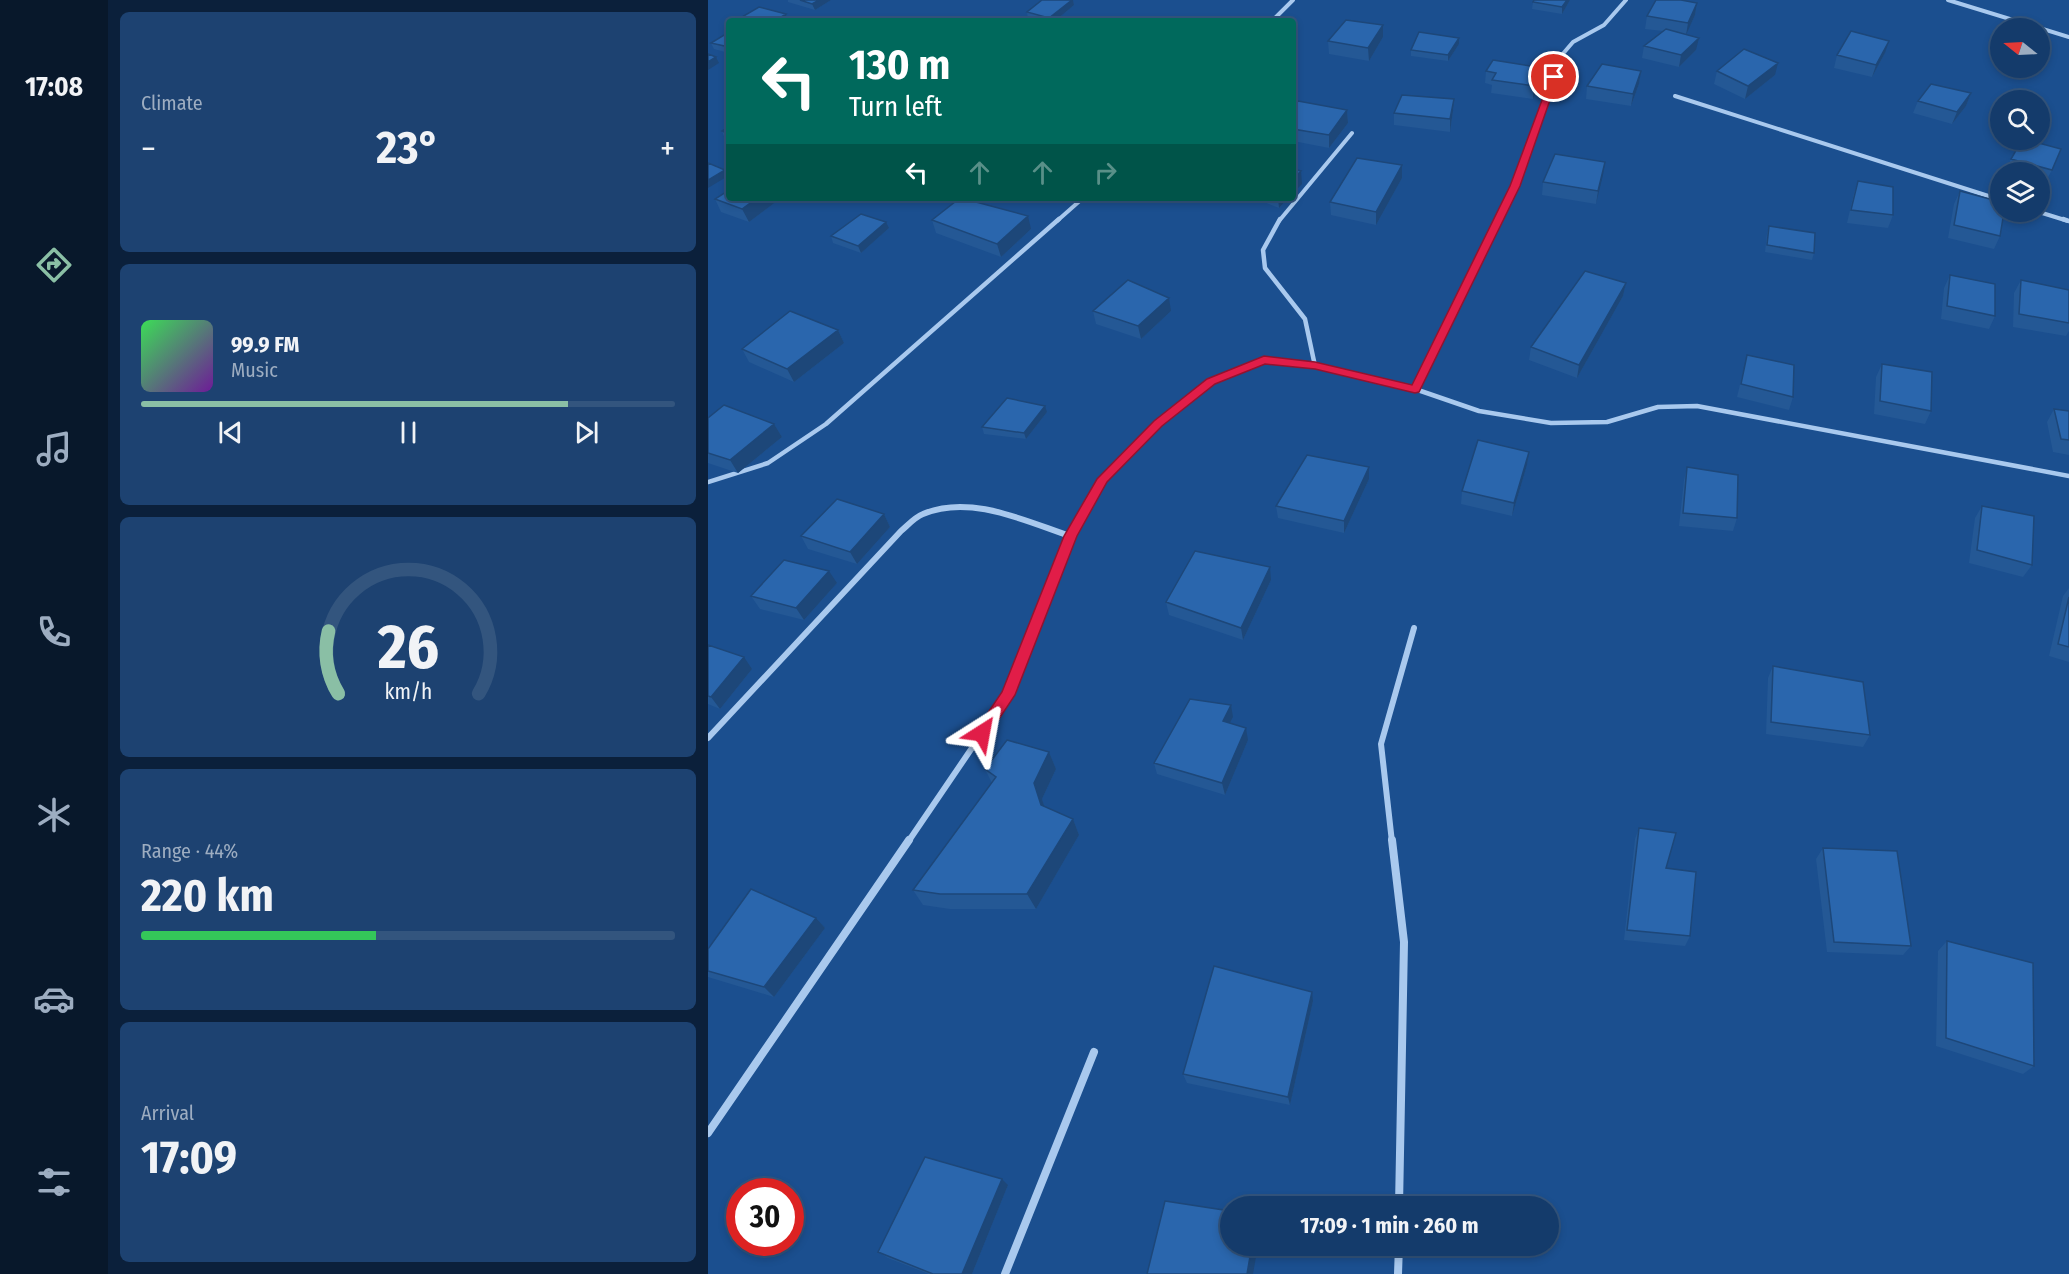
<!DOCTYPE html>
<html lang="en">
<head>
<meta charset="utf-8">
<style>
  body { margin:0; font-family:"Fira Sans Condensed",sans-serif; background:#1d4271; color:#f1f3f6; height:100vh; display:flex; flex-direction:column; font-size:22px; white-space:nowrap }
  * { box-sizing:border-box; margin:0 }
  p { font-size:20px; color:#9dadc1 }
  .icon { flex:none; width:33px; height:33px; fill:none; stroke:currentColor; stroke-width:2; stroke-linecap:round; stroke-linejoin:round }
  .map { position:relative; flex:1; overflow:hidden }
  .panel { display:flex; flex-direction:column; gap:12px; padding:12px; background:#0b203b; width:600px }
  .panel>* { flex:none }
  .hud { position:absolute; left:18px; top:18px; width:570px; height:183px; border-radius:6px; box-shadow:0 3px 9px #0003,0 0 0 2px #33557e; background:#00695c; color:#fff; overflow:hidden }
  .needle { width:39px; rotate:288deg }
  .fabs { position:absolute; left:1282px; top:18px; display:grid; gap:12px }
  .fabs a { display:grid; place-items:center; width:60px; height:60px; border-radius:50%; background:#143b6b; box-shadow:0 3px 9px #0003,0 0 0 2px #33557e; font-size:30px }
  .speed { position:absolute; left:18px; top:1178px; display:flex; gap:12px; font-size:30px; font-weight:700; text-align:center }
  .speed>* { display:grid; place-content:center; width:78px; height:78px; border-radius:50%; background:#143b6b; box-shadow:0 3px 9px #0003,0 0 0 2px #33557e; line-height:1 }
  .speed .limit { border:9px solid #d22; background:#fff; color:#111 }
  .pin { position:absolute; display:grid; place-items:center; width:51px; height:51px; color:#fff; margin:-26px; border:3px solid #fff; border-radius:50%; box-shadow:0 2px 6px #0007 }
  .me { position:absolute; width:66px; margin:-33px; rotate:34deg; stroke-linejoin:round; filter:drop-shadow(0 0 4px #0008) }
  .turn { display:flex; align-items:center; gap:21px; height:126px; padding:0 24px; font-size:27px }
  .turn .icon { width:78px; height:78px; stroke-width:2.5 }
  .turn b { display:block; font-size:42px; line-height:51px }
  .lanes { display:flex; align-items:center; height:57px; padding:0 24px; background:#0003; justify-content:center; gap:30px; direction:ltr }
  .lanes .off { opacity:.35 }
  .big { font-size:45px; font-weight:700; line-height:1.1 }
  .panel .tile { flex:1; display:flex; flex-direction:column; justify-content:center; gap:9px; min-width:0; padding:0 21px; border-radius:9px; background:#1d4271 }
  .panel .dial { align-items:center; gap:0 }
  .dial svg { height:156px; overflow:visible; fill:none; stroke:#33557e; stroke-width:7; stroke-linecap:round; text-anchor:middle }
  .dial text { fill:#f1f3f6; stroke:none }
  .song { display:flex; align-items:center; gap:18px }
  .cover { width:72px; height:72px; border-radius:9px; background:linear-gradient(135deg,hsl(130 70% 55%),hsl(280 70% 35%)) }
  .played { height:6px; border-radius:3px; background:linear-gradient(90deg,#8abfa5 80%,#33557e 80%) }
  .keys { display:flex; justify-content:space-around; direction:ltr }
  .heat { display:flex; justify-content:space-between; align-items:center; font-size:33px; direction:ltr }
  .charge { height:9px; border-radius:4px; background:linear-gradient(90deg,#34c759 44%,#33557e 0) }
  .trip { position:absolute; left:512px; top:1196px; width:339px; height:60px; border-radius:30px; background:#143b6b; box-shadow:0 3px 9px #0003,0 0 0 2px #33557e; font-weight:700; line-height:60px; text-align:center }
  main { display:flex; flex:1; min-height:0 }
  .tabs { display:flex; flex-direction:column; width:108px; justify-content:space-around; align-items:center; background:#08182b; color:#9dadc1 }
  .tabs .icon { width:42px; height:42px }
  .tabs .current { color:#8abfa5 }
  .tabs b { font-size:27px; color:#f1f3f6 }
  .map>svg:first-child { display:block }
</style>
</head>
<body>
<main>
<nav class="tabs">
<b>17:08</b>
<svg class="icon current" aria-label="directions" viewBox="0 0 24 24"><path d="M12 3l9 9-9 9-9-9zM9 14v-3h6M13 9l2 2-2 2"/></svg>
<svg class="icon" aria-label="music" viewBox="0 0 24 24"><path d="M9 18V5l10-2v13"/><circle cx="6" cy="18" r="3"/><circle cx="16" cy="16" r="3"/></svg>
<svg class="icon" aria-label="phone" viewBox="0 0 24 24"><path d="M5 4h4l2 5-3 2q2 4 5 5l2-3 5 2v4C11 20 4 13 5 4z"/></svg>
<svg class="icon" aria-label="climate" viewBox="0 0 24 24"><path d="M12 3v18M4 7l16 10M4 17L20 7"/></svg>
<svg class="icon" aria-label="car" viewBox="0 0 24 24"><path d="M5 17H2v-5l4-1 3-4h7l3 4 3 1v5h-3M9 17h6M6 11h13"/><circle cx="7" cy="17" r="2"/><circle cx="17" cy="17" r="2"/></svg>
<svg class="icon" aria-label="filters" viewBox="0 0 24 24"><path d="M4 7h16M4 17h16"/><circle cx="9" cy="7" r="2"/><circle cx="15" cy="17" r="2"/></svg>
</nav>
<section class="panel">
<div class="tile"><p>Climate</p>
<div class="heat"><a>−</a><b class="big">23°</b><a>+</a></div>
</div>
<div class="tile">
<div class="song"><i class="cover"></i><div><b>99.9 FM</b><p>Music</p></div></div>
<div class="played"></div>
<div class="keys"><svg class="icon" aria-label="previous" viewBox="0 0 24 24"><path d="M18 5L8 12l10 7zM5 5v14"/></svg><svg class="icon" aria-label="pause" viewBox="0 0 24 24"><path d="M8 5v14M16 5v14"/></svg><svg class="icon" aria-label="next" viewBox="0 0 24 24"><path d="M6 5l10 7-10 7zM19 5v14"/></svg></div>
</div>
<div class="tile dial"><svg viewBox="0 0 100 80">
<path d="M14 69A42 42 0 1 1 86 69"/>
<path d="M14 69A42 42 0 0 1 9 37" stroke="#8abfa5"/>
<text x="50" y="56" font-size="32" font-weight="700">26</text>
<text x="50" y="72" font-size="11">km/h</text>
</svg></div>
<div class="tile"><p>Range · 44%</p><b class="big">220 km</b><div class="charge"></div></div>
<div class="tile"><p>Arrival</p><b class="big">17:09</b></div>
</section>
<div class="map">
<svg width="1361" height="1274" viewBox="0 0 1361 1274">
  <rect width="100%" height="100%" fill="#1b4f8f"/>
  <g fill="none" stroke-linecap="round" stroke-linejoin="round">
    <path stroke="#a9c9ee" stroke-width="4" d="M 1240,0 L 1361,37
      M 564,21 L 585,0
      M 967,96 L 1293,200
      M 1331,212 L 1360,221
      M 349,221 L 375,198
      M 571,221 L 644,133
      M 790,221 L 807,186 L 853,56 L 865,42 L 896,25 L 918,0"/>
    <path stroke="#a9c9ee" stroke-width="4.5" d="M 572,219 L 555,250 L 557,268 L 597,319 L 607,366
      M 1355,219 L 1361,221
      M 707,389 L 791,219
      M 0,482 L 60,463 L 118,424 L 351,219
      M 385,496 L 395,479 L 450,424 L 503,382 L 556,360 L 607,366 L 707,389 L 771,411 L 843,423 L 899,422 L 950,407 L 989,406 L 1361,476"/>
    <path stroke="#a9c9ee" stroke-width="6" d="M 0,738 L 193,531 C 200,525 207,517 215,514 C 262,494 317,521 362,536
      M 200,842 L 300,695 L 362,536 L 386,495
      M 684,842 L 673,744 L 706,628"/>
    <path stroke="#a9c9ee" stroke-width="8" d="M 684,840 L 696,942 L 691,1206
      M 0,1133 L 201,840
      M 297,1274 L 386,1052
      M 690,1274 L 691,1245"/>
  </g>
  <path fill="#245895" d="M 80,0 L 123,0 L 107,10 L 80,2 Z
    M 334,0 L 365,0 L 366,5 L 347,21 L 330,21 L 320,19 L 319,12 Z
    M 862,0 L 854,14 L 824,9 L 825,2 Z
    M 976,1 L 989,3 L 987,15 L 978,34 L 988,50 L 971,67 L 934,58 L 936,46 L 955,31 L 937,29 L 939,16 Z
    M 675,25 L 675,37 L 661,61 L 621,54 L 620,41 Z
    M 21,32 L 21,53 L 6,49 L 3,43 Z
    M 751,38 L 751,44 L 740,61 L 703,56 L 703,50 Z
    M 1177,53 L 1164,77 L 1126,68 L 1129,55 Z
    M 778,71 L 834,80 L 825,99 L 783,93 L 784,85 L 777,83 Z
    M 933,71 L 931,84 L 923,106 L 878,99 L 879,86 Z
    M 1009,71 L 1067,75 L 1037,99 L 1006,84 Z
    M 1263,93 L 1258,106 L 1244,124 L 1205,113 L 1210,101 Z
    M 746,99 L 745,111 L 742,132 L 686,125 L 686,113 Z
    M 585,108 L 639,110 L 640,123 L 621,148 L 585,141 Z
    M 21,127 L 21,144 L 19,144 L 14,131 Z
    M 1303,159 L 1344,170 L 1337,183 L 1332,182 L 1332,172 L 1297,172 Z
    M 897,162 L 888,204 L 834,195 L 835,182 Z
    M 694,178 L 668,225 L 623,215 L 622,202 Z
    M 1150,181 L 1185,215 L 1180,228 L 1139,223 L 1146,193 Z
    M 1252,191 L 1292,236 L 1286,249 L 1240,238 L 1246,204 Z
    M 21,198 L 73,198 L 41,222 L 13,212 L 7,199 Z
    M 445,198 L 466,198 L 461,203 Z
    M 546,198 L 580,198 L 571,208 Z
    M 224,220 L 323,229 L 293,257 L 228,233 Z
    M 1061,226 L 1106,253 L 1104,260 L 1057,252 L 1059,233 Z
    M 181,228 L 153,253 L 125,243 L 123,236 Z
    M 1242,275 L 1287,316 L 1281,329 L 1233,319 L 1236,288 Z
    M 1313,280 L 1361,290 L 1361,331 L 1358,336 L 1305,327 L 1306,293 Z
    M 918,283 L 915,296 L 869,378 L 821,360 L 823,347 Z
    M 385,311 L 463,311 L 433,339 L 388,324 Z
    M 130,330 L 136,343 L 86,382 L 41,362 L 34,349 Z
    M 1039,355 L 1085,397 L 1081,410 L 1029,397 Z
    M 1174,364 L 1223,411 L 1217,424 L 1166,414 L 1168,377 Z
    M 1346,409 L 1361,411 L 1361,455 L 1345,452 L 1339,422 Z
    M 339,412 L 318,439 L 276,434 L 274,427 Z
    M 0,418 L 66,424 L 74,437 L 30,473 L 0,463 Z
    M 821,452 L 819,465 L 804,516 L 753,504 L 754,491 Z
    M 979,467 L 1029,518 L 1025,531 L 971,526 L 976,480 Z
    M 661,479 L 636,533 L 570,518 L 568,506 Z
    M 1274,506 L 1324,565 L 1315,577 L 1261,563 L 1267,518 Z
    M 176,514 L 182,527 L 149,564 L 100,549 L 93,536 Z
    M 563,580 L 535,640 L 461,615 L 458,602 Z
    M 129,583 L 96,620 L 52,609 L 43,596 Z
    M 1361,588 L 1361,662 L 1341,656 L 1355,596 Z
    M 0,645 L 44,669 L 12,709 L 0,704 Z
    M 1065,666 L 1162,735 L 1155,747 L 1058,734 L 1060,678 Z
    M 525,717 L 522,723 L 540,740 L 517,795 L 449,774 L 446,763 Z
    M 341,752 L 348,769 L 334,799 L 336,806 L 365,819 L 371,835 L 328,909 L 242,909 L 215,905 L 205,890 L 284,783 L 277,769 Z
    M 931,828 L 958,868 L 982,936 L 977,946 L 916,940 L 927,839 Z
    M 1115,848 L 1203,946 L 1195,955 L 1119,952 L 1108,859 Z
    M 108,918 L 117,928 L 66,997 L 0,977 L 0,949 Z
    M 1239,941 L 1326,1066 L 1315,1074 L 1228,1046 L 1230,951 Z
    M 605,1001 L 582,1105 L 479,1083 L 475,1074 Z
    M 300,1185 L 264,1274 L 221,1274 L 180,1258 L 170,1252 Z"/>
  <path fill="#1d4779" d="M 111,0 L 123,0 L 107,10 L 104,4 Z
    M 364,0 L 365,0 L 366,5 L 347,21 L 342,21 L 341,18 Z
    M 859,0 L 862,0 L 854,14 L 854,7 Z
    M 989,3 L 987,15 L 978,35 L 980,23 Z
    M 78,14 L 79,21 L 67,21 Z
    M 675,25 L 675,37 L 661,61 L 660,48 Z
    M 751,38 L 751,44 L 740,61 L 740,55 Z
    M 991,38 L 988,50 L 971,67 L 973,55 Z
    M 1181,41 L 1177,53 L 1164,77 L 1168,65 Z
    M 8,57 L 11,63 L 0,70 L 0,62 Z
    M 1070,63 L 1067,75 L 1037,99 L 1040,86 Z
    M 835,68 L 834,80 L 825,99 L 826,86 Z
    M 933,71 L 931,84 L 923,106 L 925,94 Z
    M 1263,93 L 1258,106 L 1244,124 L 1249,112 Z
    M 746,99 L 745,111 L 742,132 L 742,119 Z
    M 639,110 L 640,123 L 621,148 L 621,135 Z
    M 897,162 L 895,175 L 888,204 L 890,191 Z
    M 694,165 L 694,178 L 668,225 L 668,212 Z
    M 17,170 L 20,176 L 0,188 L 0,180 Z
    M 593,171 L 594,184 L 585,193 L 585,179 Z
    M 49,198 L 73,198 L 41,222 L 34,209 Z
    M 460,198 L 466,198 L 461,203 Z
    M 570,198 L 580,198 L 571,208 Z
    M 320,216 L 323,229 L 293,257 L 289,244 Z
    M 178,222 L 181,228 L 153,253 L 150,246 Z
    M 918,283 L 915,296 L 869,378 L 871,365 Z
    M 461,298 L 463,311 L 433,339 L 430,326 Z
    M 130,330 L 136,343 L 86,382 L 79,369 Z
    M 337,406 L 339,412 L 318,439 L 316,433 Z
    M 66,424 L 74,437 L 30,473 L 22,460 Z
    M 821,452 L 819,465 L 804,516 L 806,503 Z
    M 661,467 L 661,479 L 636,533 L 636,521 Z
    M 176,514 L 182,527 L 149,564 L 142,552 Z
    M 562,567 L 563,580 L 535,640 L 533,628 Z
    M 121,571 L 129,583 L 96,620 L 88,608 Z
    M 36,657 L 44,669 L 12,709 L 3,697 Z
    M 523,705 L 525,717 L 517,733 L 515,721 Z
    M 538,728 L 540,740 L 517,795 L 514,783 Z
    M 341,752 L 348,769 L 334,799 L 341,821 L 333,805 L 326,783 Z
    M 365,819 L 371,835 L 328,909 L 319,894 Z
    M 108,918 L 117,928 L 66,997 L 56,987 Z
    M 604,992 L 605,1001 L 582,1105 L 580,1097 Z
    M 294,1179 L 300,1185 L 264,1274 L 254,1274 Z
    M 544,1245 L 550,1245 L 545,1274 L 539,1274 Z"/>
  <path fill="#2a66ad" stroke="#1d4779" stroke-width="1.5" d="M 92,0 L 111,0 L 104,4 Z
    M 334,0 L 364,0 L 341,18 L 319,12 Z
    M 826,0 L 859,0 L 854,7 L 825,2 Z
    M 948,0 L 973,0 L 989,3 L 980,23 L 939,16 Z
    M 51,7 L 78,14 L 67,21 L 27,21 Z
    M 361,18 L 376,21 L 358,21 Z
    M 638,20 L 675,25 L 660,48 L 620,41 Z
    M 958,29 L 991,38 L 973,55 L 936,46 Z
    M 1143,31 L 1181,41 L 1168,65 L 1129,55 Z
    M 21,32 L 21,47 L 3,43 Z
    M 711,32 L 751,38 L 740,55 L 703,50 Z
    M 1036,49 L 1070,63 L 1040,86 L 1009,71 Z
    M 0,54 L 8,57 L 0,62 Z
    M 785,60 L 835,68 L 826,86 L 784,80 L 788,73 L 778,71 Z
    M 894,64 L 933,71 L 925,94 L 879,86 Z
    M 1223,84 L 1263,93 L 1249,112 L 1210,101 Z
    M 694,95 L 746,99 L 742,119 L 686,113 Z
    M 590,101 L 639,110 L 621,135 L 585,129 L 585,108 Z
    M 21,127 L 21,134 L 14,131 Z
    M 1314,140 L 1319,140 L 1353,149 L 1344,170 L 1303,159 Z
    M 847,154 L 897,162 L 890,191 L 835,182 Z
    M 649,158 L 694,165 L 668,212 L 622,202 Z
    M 0,163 L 17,170 L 0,180 Z
    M 585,169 L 593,171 L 585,179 Z
    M 1150,181 L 1185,187 L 1185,215 L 1143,210 Z
    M 21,190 L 21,198 L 49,198 L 34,209 L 7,199 Z
    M 1252,191 L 1293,202 L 1293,212 L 1296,212 L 1292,236 L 1246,225 Z
    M 252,198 L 253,198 L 320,216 L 289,244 L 224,220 Z
    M 153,214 L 178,222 L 150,246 L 123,236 Z
    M 1061,226 L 1107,233 L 1106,253 L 1059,245 Z
    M 877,271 L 918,283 L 871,365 L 823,347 Z
    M 1242,275 L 1287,284 L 1287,316 L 1239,306 Z
    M 420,280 L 461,298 L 430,326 L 385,311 Z
    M 1313,280 L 1361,290 L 1361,323 L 1311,314 Z
    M 82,311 L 130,330 L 79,369 L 34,349 Z
    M 1039,355 L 1086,365 L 1085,397 L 1033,384 Z
    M 1174,364 L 1224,372 L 1223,411 L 1172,401 Z
    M 299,398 L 337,406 L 316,433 L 274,427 Z
    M 16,405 L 66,424 L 22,460 L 0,453 L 0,418 Z
    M 1346,409 L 1361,411 L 1361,440 L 1353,439 Z
    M 770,440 L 821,452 L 806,503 L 754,491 Z
    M 599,455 L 661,467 L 636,521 L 568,506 Z
    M 979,467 L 1030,475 L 1029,518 L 975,513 Z
    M 129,499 L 176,514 L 142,552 L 93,536 Z
    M 1274,506 L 1326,516 L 1324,565 L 1269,550 Z
    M 487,551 L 562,567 L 533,628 L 458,602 Z
    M 76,560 L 121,571 L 88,608 L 43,596 Z
    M 1361,597 L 1361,647 L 1350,644 Z
    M 0,645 L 36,657 L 3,697 L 0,696 Z
    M 1065,666 L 1155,682 L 1162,735 L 1063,722 Z
    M 482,699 L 523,705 L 515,721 L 538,728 L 514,783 L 446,763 Z
    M 299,740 L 341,752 L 326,783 L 333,805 L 365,819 L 319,894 L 232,894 L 205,890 L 288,777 L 277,769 Z
    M 931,828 L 968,833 L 958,868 L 988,872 L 982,936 L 919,930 Z
    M 1115,848 L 1189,851 L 1203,946 L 1126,942 Z
    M 43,889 L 108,918 L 56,987 L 0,971 L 0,949 Z
    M 1239,941 L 1325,963 L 1326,1066 L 1238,1038 Z
    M 506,966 L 604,992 L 580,1097 L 475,1074 Z
    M 217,1157 L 294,1179 L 254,1274 L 225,1274 L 170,1252 Z
    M 457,1201 L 522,1211 L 522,1245 L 544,1245 L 539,1274 L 439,1274 Z"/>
  <path fill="#e11d48" stroke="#92132f" stroke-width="1.5" d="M 843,76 L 850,77 L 812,186 L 711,392 L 707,393 L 607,369 L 557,364 L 507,384 L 454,426 L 399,482 L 369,536 L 307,695 L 279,737 L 269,737 L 267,733 L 269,729 L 294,692 L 356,536 L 389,479 L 446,421 L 499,379 L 556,356 L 607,362 L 704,385 L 802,186 Z"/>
</svg>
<div class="fabs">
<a><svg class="needle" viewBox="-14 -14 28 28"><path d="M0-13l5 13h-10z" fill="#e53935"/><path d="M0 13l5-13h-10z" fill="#9dadc1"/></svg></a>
<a><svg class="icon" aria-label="search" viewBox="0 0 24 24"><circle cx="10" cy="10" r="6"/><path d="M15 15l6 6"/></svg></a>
<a><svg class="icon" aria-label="layers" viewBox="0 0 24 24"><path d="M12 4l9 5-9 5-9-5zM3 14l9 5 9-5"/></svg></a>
</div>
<div class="speed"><div class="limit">30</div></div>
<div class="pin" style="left:846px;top:77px;background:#d93025"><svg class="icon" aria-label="arrive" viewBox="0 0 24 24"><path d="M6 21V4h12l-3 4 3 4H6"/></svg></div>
<svg class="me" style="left:274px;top:733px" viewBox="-20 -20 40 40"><path d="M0-17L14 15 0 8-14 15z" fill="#e11d48" stroke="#fff" stroke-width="4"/></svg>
<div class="trip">17:09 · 1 min · 260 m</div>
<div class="hud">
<div class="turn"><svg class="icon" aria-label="left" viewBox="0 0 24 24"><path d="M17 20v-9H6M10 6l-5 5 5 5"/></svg><div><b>130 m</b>Turn left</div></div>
<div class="lanes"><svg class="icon" aria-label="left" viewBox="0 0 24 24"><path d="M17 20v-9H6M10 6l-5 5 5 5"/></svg><svg class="icon off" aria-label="ahead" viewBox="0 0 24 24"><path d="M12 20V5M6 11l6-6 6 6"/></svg><svg class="icon off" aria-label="ahead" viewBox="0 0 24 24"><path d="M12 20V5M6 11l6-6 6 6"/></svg><svg class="icon off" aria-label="right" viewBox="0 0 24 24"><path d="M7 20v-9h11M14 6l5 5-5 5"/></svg></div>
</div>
</div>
</main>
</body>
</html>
